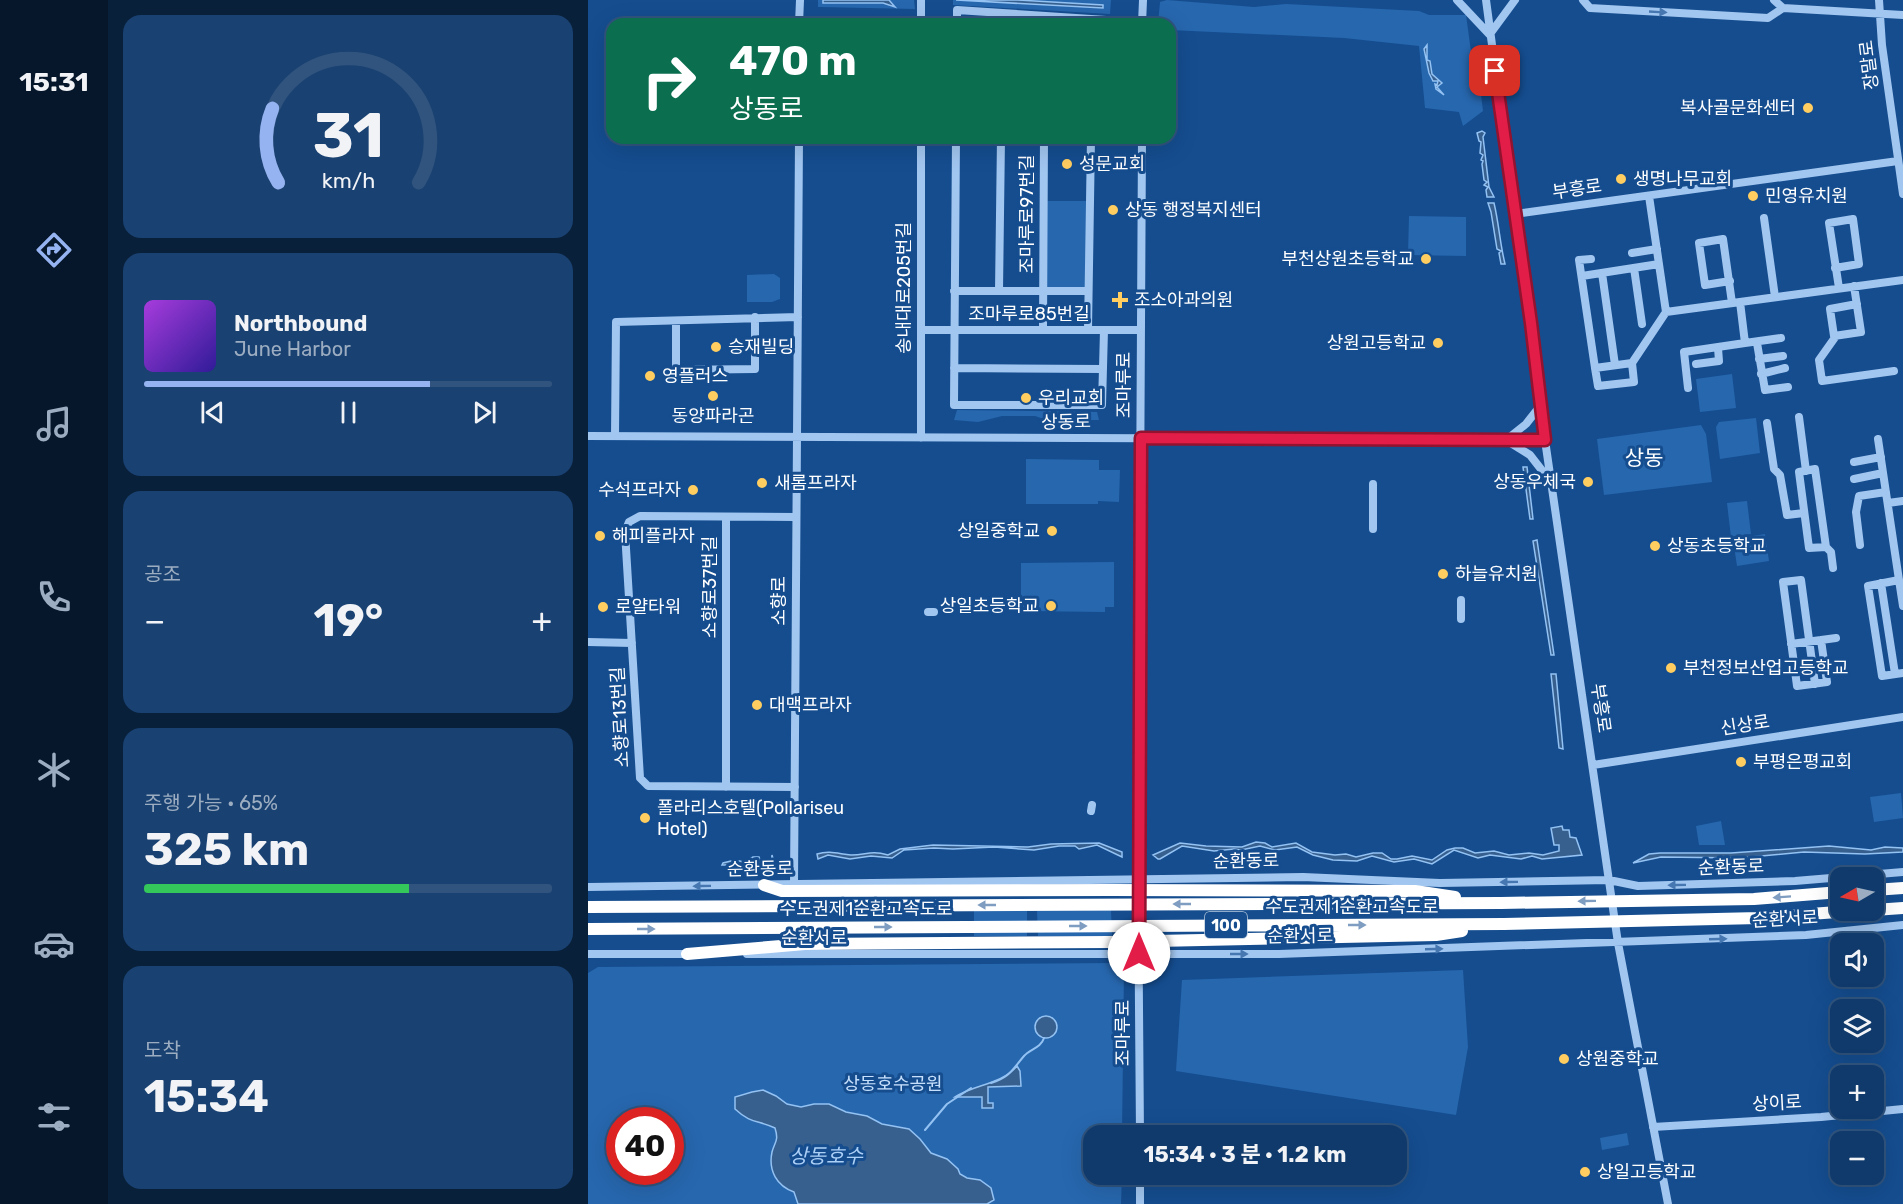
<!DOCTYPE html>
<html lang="ko">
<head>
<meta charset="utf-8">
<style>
  body { margin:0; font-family:Rubik,"Noto Sans KR",sans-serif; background:#194171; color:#f1f3f6; height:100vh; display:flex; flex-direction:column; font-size:22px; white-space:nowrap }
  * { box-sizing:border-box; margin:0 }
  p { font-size:20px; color:#9cadc1 }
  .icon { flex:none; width:33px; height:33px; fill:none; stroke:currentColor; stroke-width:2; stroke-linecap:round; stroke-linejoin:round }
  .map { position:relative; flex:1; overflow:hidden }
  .drawer { display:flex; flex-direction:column; gap:15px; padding:15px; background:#09203b; width:480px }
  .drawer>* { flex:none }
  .guide { position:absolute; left:18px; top:18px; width:570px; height:126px; border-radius:18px; box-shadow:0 6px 24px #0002,0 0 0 2px #30547e; background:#0b6e4f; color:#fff; overflow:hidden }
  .needle { width:39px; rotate:261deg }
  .tools { position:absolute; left:1242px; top:867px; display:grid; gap:12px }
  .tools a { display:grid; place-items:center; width:54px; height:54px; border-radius:12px; background:#103a6b; box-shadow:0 6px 24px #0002,0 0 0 2px #30547e; font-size:30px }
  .speed { position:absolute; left:18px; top:1107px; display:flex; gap:12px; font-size:30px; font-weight:700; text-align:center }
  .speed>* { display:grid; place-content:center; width:78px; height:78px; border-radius:50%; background:#103a6b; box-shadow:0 6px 24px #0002,0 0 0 2px #30547e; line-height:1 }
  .speed .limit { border:9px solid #d22; background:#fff; color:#111 }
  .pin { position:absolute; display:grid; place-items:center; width:51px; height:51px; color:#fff; margin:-26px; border-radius:12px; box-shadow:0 3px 9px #0006 }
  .me { position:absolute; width:66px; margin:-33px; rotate:0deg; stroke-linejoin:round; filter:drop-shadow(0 0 4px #0008) }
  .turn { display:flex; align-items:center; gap:21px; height:126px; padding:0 24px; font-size:27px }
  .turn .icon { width:78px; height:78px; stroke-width:2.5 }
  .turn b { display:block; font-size:42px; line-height:51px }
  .big { font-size:45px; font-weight:700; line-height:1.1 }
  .drawer .widget { flex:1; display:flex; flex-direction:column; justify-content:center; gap:9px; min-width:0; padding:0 21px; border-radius:18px; background:#194171 }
  .drawer .dial { align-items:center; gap:0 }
  .dial svg { height:156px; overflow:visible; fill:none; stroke:#30547e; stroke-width:7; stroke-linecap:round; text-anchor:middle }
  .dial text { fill:#f1f3f6; stroke:none }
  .song { display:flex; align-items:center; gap:18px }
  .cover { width:72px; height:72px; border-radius:9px; background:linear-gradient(135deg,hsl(280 70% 55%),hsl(250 70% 35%)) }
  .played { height:6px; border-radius:3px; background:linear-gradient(90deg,#95b2f1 70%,#30547e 70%) }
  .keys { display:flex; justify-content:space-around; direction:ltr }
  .heat { display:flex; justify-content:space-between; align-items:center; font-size:33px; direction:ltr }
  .charge { height:9px; border-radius:4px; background:linear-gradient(90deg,#34c759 65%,#30547e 0) }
  .trip { position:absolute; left:495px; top:1125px; width:324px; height:60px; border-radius:18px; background:#103a6b; box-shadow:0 6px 24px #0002,0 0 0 2px #30547e; font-weight:700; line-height:60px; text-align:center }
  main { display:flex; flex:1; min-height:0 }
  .tabs { display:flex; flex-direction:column; width:108px; justify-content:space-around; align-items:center; background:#06172b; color:#9cadc1 }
  .tabs .icon { width:42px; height:42px }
  .tabs .current { color:#95b2f1 }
  .tabs b { font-size:27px; color:#f1f3f6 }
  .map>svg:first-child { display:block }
</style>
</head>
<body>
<main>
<nav class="tabs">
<b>15:31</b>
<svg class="icon current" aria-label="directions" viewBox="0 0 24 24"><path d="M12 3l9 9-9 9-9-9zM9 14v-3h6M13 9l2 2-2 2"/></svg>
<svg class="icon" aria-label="music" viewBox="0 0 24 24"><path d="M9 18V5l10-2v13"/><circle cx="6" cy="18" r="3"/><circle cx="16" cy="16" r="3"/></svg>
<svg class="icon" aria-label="phone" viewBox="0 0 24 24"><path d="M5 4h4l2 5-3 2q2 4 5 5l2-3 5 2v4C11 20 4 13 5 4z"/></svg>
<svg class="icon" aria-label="climate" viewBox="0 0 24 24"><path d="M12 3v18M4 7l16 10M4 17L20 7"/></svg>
<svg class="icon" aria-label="car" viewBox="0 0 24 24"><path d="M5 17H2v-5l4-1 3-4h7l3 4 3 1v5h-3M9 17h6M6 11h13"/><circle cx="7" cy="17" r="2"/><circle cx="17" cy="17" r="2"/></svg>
<svg class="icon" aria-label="filters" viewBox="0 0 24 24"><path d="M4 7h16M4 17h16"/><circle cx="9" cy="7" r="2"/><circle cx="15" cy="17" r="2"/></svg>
</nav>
<section class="drawer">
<div class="widget dial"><svg viewBox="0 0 100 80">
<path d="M14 69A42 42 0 1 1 86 69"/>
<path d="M14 69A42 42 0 0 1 11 31" stroke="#95b2f1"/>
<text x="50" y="56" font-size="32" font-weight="700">31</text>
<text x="50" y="72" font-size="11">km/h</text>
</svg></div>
<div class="widget">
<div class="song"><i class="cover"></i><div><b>Northbound</b><p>June Harbor</p></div></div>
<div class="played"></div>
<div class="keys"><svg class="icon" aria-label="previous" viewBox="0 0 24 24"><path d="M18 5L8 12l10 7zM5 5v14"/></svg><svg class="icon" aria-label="pause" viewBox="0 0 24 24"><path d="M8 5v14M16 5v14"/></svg><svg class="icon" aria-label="next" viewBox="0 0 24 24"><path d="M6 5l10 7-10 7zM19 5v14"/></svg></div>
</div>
<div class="widget"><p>공조</p>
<div class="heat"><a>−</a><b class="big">19°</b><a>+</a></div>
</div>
<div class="widget"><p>주행 가능 · 65%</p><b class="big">325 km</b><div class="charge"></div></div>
<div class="widget"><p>도착</p><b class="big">15:34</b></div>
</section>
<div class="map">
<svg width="1315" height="1204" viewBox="0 0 1315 1204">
  <rect width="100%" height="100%" fill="#154d8f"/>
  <path fill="#2767ae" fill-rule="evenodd" d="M 230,0 L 326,0 L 327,9 L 230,7 Z
    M 365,0 L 523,0 L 522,14 L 365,5 Z
    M 579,0 L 666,7 L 698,4 L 831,11 L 841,15 L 878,15 L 884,59 L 890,69 L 895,111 L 875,126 L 871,112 L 837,108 L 831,46 L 756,38 L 582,30 L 582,24 L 570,24 L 572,2 Z
    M 458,201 L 498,201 L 498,289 L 457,289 Z
    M 821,216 L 878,217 L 878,256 L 820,255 Z
    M 186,274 L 192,278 L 192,299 L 184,302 L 159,302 L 159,275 Z
    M 1144,374 L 1148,408 L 1112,412 L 1108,379 Z
    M 369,410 L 509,412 L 511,420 L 459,420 L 447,416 L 414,416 L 390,422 L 366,420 Z
    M 1168,418 L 1172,453 L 1132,459 L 1128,427 L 1131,422 Z
    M 1113,425 L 1118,434 L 1124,482 L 1016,495 L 1009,439 Z
    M 438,459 L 511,460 L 511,470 L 532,470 L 531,502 L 510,501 L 510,504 L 438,504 Z
    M 1159,501 L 1163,534 L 1143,537 L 1139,503 Z
    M 1177,534 L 1181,561 L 1149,566 L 1145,539 Z
    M 526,562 L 526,607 L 517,607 L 517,612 L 439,611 L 433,604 L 433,563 Z
    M 1313,793 L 1315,818 L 1286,822 L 1282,797 Z
    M 1133,821 L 1137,845 L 1111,845 L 1108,826 Z
    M 523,910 L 524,936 L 450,936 L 449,911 Z
    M 386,911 L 439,911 L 439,936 L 386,936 Z
    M 530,963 L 536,969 L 534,1135 L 506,1136 L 506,1174 L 534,1175 L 533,1204 L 0,1204 L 0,973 L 10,967 ZM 32,1120 L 82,1120 L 82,1172 L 32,1172 Z
    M 875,970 L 880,1047 L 868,1115 L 588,1071 L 594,980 Z
    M 1039,1133 L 1041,1145 L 1014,1150 L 1012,1138 Z"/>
  <path fill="#37608f" stroke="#93c2f3" stroke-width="1.5" d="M 235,0 L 301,0 L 307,7 L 295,3 L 235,3 Z
    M 368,0 L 430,0 L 515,5 L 515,8 Z
    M 839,45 L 839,60 L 842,61 L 844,74 L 854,83 L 849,87 L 856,95 L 848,89 L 847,84 L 849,85 L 850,81 L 845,81 L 841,73 L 836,49 Z
    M 894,131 L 897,133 L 895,137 L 901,187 L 906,197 L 899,197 L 898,190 L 900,187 L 896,185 L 899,182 L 896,180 L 894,164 L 895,161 L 893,160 L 895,155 L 892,153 L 893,142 L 891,141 L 889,133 Z
    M 900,203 L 906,203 C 911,224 912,244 917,264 L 913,264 L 911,253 L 913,251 L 909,249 L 903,212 Z
    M 935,467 L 939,467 L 945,519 L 942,519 Z
    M 949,540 L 966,655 L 963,655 L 945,541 Z
    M 963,674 L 968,674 L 975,749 L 971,748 Z
    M 974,826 L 975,830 L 981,830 L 982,837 L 988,838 L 994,855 L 954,859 L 944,856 L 933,859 L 902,855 L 890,858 L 866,850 L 844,864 L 826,859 L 806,862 L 784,856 L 769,861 L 745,860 L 725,855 L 709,847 L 687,850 L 672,846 L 653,850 L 646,849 L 626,851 L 594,846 L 572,859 L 570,859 L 565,855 L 592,843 L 618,846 L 654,847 L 668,842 L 677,843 L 684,847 L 708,843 L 724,852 L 747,855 L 758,854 L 768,857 L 785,853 L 794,853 L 803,859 L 809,859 L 824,856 L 844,860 L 859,850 L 867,848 L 875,848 L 887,853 L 906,851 L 921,855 L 941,853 L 955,855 L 971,851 L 971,845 L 966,845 L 963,828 Z
    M 511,843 L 534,852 L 534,857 L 509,845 L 491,849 L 487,846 L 471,846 L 446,850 L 406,847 L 365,849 L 346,848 L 316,850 L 304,858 L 283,856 L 262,859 L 240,855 L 230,859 L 229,854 C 242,850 251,854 263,855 C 279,855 282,850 300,855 L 312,849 L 345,845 L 440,847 L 463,844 Z
    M 1241,846 L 1283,850 L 1297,847 L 1315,848 L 1315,852 L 1277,854 L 1216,852 L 1152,858 L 1073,857 L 1045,863 L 1061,854 L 1072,853 L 1143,853 Z
    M 184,855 L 186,862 L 182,868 L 174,867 L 168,859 L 156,865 L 134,865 L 135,863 L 147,860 L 156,862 L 165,857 L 171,857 L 173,862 L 178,866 L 183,865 Z
    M447 1027a11 11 0 1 1 22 0a11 11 0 1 1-22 0Z
    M 429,1066 L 432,1071 L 433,1086 L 400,1087 L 400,1103 L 405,1103 L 405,1108 L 394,1108 L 394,1097 L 367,1097 C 387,1084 413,1085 429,1066 Z
    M 175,1090 L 188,1096 L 199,1104 L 213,1107 L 226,1104 L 241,1104 L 258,1112 L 279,1116 L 294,1124 L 321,1129 L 332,1139 L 343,1153 L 359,1159 L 370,1169 L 372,1174 L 379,1178 L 392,1180 L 403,1188 L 406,1200 L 399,1204 L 210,1204 L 206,1192 C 189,1186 180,1171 184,1152 C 187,1141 191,1141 187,1128 C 170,1120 163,1124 147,1109 L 147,1097 L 164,1092 Z"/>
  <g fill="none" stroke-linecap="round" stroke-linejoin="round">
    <path stroke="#93c2f3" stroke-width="2" d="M 403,1083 C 422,1077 424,1070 436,1056 C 442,1049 453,1048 456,1038
      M 337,1130 L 359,1104 L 383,1088"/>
    <path stroke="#a1c6f0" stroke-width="8" d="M 333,0 L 333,24
      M 869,0 L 901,34
      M 898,0 L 957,440 L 1030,943 L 1080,1204
      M 995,0 L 1002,8 L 1180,18 L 1195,8 L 1315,15
      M 1186,0 L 1195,8
      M 1291,0 L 1294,45 L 1315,194
      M 211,24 L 212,0
      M 369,24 L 369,10 L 518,20 L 517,24
      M 554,24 L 555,0
      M 902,34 L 927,0
      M 333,138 L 333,438
      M 368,138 L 366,405 L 514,405 L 516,330
      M 927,214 L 1310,161
      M 1176,218 L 1187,297
      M 1044,253 L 1069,249
      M 1003,259 L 991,260 L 1007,368 L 1044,363 L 1078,312 L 1061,196
      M 1046,268 L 1054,324
      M 1247,268 L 1271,264 L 1265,219 L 1241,223 L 1251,288
      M 1014,273 L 1027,365
      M 994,276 L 1071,264
      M 1142,281 L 1117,285 L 1111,243 L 1135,239 L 1144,303
      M 1266,286 L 1273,332 L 1246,336 L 1242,309 L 1269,304
      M 366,291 L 500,291
      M 411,291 L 413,138
      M 1152,302 L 1157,343 L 1193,338
      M 1078,312 L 1315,280
      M 88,321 L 88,370 L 167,369 L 167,317
      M 333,330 L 553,330
      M 455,330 L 456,138
      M 500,330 L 503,138
      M 1248,336 L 1231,360 L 1234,381 L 1306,371
      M 1169,343 L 1177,390 L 1200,387
      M 1171,359 L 1195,356
      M 1108,364 L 1131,361 L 1130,348
      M 366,368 L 515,369
      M 1007,368 L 1010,386 L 1046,382 L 1044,363
      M 1173,374 L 1197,368
      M 1100,388 L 1096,352 L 1157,343
      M 1211,417 L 1218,471
      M 1179,423 L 1186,469 L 1192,475 L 1199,515 L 1216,513
      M 0,436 L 957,440
      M 27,436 L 28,322 L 210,317
      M 1290,439 L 1311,580
      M 918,440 L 942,455 L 963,482
      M 918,440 L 938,424 L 953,405
      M 1266,462 L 1293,457
      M 1266,479 L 1295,473
      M 1300,503 L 1315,501
      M 138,517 L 138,787
      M 785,529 L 785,484
      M 1272,545 L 1268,512 L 1271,496 L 1298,492
      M 1238,547 L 1227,469 L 1211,472 L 1221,548 L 1238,547 L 1243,552 L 1245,568
      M 1293,583 L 1307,674
      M 873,600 L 873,619
      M 1315,606 L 1311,580 L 1280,586 L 1294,676 L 1315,673
      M 340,612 L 346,612
      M 0,642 L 44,643
      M 1203,644 L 1248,638
      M 1227,684 L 1213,580 L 1195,582 L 1209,686 L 1239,682 L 1233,640
      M 1005,765 L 1315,717
      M 207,787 L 60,786 L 52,778 L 37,532 L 41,522 L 52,516 L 208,517
      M 503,811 L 504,805
      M 206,885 L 211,138
      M 0,887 L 715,877 L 852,883 L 1021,880 L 1050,886 L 1207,881 L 1315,872
      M 0,954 L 105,954
      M 159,954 L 691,954 L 1218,935 L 1315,925
      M 1065,1127 L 1233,1117 L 1315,1109
      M 552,1136 L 550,879 L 554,138
      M 552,1174 L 552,1204"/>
    <path stroke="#fff" stroke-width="12" d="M 176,885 L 194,891 L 523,890
      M 1286,890 L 1315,888
      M 1286,910 L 1315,908
      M 99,954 L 217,944 L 522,942"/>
    <path stroke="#fff" stroke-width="12" d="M 523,890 L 827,891 L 867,897
      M 0,907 L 913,903 L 1166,899 L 1252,892
      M 0,929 L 916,924 L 1171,918 L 1275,910
      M 522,942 L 848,935 L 874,931"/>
  </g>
  <defs><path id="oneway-solid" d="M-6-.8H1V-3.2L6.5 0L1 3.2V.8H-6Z" transform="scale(1.5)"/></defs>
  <g fill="#4677b1">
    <use href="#oneway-solid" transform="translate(1070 12) rotate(3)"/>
    <use href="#oneway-solid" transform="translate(921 882) rotate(179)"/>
    <use href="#oneway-solid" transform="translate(1089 885) rotate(179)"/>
    <use href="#oneway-solid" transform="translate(114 886) rotate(179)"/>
    <use href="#oneway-solid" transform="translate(1130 939) rotate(-2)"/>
    <use href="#oneway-solid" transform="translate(846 949) rotate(-2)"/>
    <use href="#oneway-solid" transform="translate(651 954)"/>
  </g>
  <g fill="#7e9dc1">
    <use href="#oneway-solid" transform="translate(1194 897) rotate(176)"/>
    <use href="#oneway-solid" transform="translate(999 901) rotate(179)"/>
    <use href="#oneway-solid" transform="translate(594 904) rotate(180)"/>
    <use href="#oneway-solid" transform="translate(399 905) rotate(180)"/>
    <use href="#oneway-solid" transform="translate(769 925)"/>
    <use href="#oneway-solid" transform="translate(490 926)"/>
    <use href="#oneway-solid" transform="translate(295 927)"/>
    <use href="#oneway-solid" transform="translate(58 929)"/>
  </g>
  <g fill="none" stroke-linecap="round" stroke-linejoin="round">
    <g stroke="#92132f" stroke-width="15">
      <path id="route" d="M 551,953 L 553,438 L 957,440 L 943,323 L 907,71"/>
    </g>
    <use href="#route" stroke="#e11d48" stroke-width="10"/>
  </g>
  <g fill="#ffcd60" stroke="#154d8f" stroke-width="2">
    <circle cx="1220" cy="108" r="6"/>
    <circle cx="479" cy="164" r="6"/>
    <circle cx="1033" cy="179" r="6"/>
    <circle cx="1165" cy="196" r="6"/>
    <circle cx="525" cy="210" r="6"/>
    <circle cx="838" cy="259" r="6"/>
    <path d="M529 291h6v6h6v6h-6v6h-6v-6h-6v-6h6z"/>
    <circle cx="850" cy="343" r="6"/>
    <circle cx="128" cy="347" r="6"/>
    <circle cx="62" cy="376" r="6"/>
    <circle cx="125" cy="396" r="6"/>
    <circle cx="438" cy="398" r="6"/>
    <circle cx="1000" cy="482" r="6"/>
    <circle cx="174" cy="483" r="6"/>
    <circle cx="105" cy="490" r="6"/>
    <circle cx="464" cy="531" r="6"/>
    <circle cx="12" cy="536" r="6"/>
    <circle cx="1067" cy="546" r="6"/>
    <circle cx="855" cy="574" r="6"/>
    <circle cx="463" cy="606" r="6"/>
    <circle cx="15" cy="607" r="6"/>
    <circle cx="1083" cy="668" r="6"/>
    <circle cx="169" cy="705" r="6"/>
    <circle cx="1153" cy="762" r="6"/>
    <circle cx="57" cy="818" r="6"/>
    <circle cx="976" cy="1059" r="6"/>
    <circle cx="997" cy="1172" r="6"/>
  </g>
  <g text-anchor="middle" stroke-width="6" stroke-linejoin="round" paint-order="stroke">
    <rect fill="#154d8f" stroke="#b9cadd" stroke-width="1.5" x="617" y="912" width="42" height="26" rx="4.5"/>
    <g font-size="16" font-weight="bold" fill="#fff">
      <text x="638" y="931">100</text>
    </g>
    <g font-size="18" fill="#fff" stroke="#154d8f">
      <text transform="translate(1281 65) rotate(-97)" y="6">장말로</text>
      <text transform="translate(989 189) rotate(-8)" y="6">부흥로</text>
      <text transform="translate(439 214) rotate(-90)" y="6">조마루로97번길</text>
      <text transform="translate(316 288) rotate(-90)" y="6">송내대로205번길</text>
      <text x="441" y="320">조마루로85번길</text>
      <text transform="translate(536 385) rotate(-90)" y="6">조마루로</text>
      <text transform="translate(478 422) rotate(-1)" y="6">상동로</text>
      <text transform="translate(122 587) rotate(-90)" y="6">소향로37번길</text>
      <text transform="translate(191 601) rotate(-90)" y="6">소향로</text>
      <text transform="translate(1013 708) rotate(82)" y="6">부흥로</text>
      <text transform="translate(32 717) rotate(-93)" y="6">소향로13번길</text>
      <text transform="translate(1157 725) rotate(-9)" y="6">신상로</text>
      <text transform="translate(658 861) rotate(-1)" y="6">순환동로</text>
      <text transform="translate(1143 867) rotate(-2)" y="6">순환동로</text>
      <text transform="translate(172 869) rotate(-1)" y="6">순환동로</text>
      <text x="764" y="913">수도권제1순환고속도로</text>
      <text x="278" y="915">수도권제1순환고속도로</text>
      <text transform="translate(1197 919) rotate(-3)" y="6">순환서로</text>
      <text transform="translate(712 936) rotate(-1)" y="6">순환서로</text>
      <text x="226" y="944">순환서로</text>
      <text transform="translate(535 1033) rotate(-90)" y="6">조마루로</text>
      <text transform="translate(1189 1103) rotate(-3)" y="6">상이로</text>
    </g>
    <g font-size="18" fill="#fff" stroke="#154d8f" text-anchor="start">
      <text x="1208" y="114" text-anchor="end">복사골문화센터</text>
      <text x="491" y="170">성문교회</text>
      <text x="1045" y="185">생명나무교회</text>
      <text x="1177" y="202">민영유치원</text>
      <text x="537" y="216">상동 행정복지센터</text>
      <text x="826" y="265" text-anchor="end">부천상원초등학교</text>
      <text x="546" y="306">조소아과의원</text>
      <text x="838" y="349" text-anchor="end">상원고등학교</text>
      <text x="140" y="353">승재빌딩</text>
      <text x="74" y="382">영플러스</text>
      <text x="450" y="404">우리교회</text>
      <text x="125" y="422" text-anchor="middle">동양파라곤</text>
      <text x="988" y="488" text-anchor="end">상동우체국</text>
      <text x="186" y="489">새롬프라자</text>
      <text x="93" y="496" text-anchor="end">수석프라자</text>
      <text x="452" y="537" text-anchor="end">상일중학교</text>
      <text x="24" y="542">해피플라자</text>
      <text x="1079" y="552">상동초등학교</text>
      <text x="867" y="580">하늘유치원</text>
      <text x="451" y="612" text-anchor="end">상일초등학교</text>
      <text x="27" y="613">로얄타워</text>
      <text x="1095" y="674">부천정보산업고등학교</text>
      <text x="181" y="711">대맥프라자</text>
      <text x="1165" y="768">부평은평교회</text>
      <text x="69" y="814">폴라리스호텔(Pollariseu<tspan x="69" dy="21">Hotel)</tspan></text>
      <text x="988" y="1065">상원중학교</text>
      <text x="1009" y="1178">상일고등학교</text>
    </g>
    <g font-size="18" fill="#c7e0fc" stroke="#154d8f">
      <text x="305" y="1090">상동호수공원</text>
    </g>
    <g font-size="20" font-style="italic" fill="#add0f7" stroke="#154d8f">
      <text x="238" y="1163">상동호수</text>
    </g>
    <g font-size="21" fill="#fff" stroke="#154d8f">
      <text x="1056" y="465">상동</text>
    </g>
  </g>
</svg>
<div class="tools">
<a><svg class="needle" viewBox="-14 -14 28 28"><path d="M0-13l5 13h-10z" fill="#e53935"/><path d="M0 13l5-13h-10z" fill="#9cadc1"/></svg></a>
<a><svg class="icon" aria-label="sound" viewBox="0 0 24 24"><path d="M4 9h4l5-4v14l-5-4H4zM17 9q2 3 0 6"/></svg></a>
<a><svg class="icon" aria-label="layers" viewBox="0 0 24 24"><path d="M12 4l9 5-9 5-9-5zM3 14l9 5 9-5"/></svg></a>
<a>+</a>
<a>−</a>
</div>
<div class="speed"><div class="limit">40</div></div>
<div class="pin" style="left:907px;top:71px;background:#d93025"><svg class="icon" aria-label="arrive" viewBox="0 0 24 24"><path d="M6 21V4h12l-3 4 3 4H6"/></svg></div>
<svg class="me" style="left:551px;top:953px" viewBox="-20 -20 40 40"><circle r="19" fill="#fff"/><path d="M0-13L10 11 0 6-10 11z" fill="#e11d48"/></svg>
<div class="trip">15:34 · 3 분 · 1.2 km</div>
<div class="guide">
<div class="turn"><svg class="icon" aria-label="right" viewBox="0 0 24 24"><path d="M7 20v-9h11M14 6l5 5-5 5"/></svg><div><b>470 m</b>상동로</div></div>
</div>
</div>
</main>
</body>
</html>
